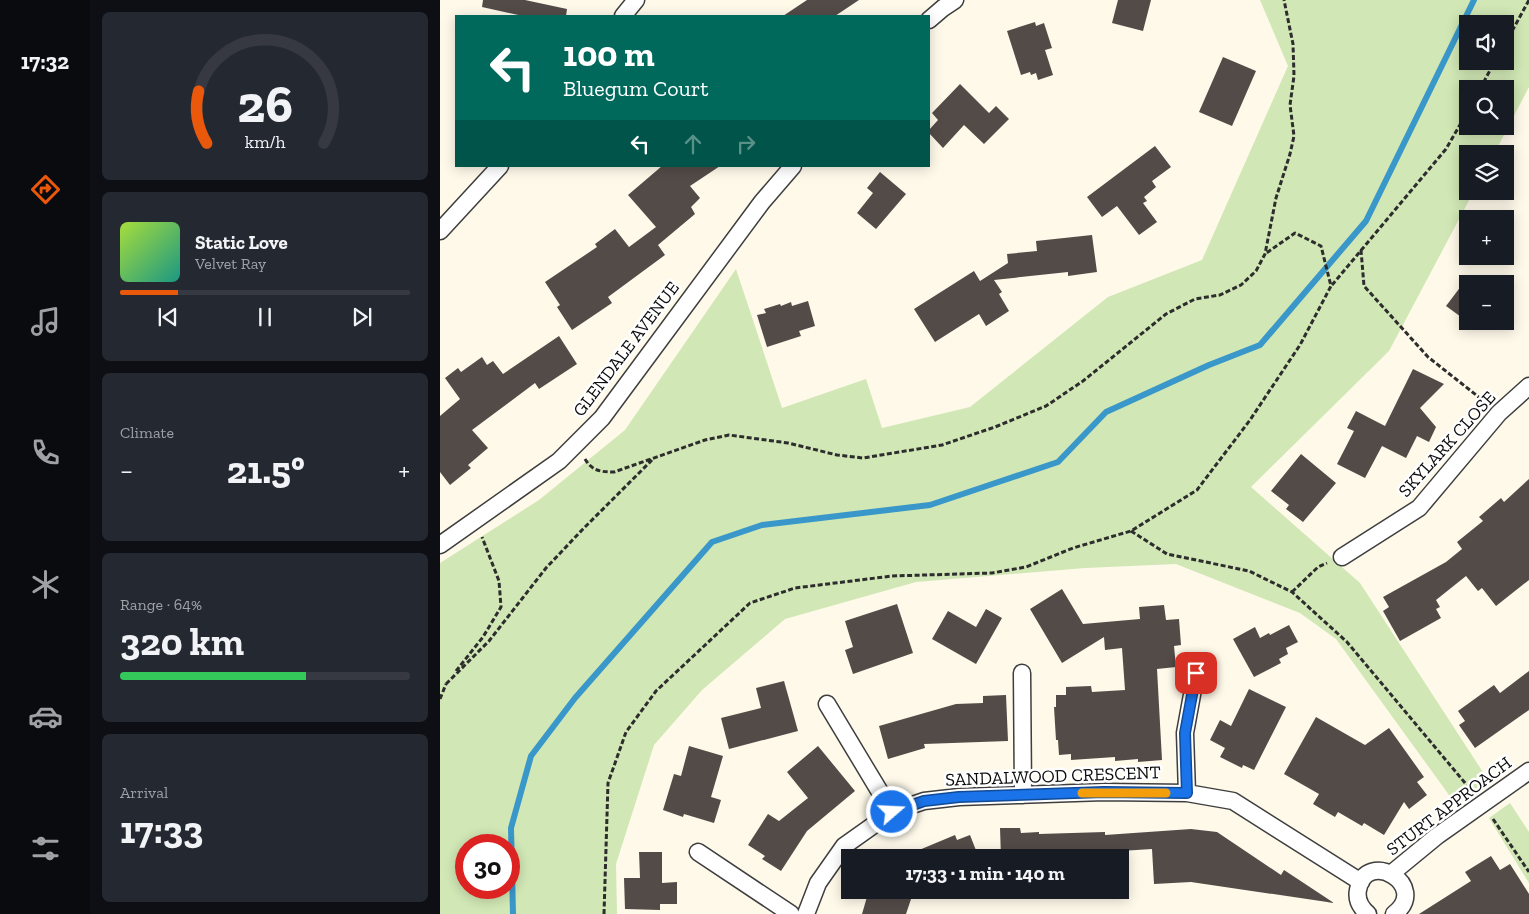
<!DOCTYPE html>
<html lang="en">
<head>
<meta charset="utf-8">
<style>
  body { margin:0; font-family:"Zilla Slab",serif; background:#242831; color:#f1f3f6; height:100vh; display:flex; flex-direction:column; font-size:19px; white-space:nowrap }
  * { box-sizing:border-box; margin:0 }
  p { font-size:16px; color:#9ea1a6 }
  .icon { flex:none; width:28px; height:28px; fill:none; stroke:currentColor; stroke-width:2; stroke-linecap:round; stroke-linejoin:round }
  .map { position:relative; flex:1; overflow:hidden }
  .details { display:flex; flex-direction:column; gap:12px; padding:12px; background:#0d0f14; width:350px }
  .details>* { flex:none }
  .hud { position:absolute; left:15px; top:15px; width:475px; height:152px; border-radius:0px; box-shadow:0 2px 12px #0003; background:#00695c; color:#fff; overflow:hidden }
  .buttons { position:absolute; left:1019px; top:15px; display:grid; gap:10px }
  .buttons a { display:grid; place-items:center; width:55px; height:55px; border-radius:0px; background:#171b24; box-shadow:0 2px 12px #0003; font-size:25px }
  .speed { position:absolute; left:15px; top:834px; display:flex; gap:10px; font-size:25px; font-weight:700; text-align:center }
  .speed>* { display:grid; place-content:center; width:65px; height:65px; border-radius:50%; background:#171b24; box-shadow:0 2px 12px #0003; line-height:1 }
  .speed .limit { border:8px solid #d22; background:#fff; color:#111 }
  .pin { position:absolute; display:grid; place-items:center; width:42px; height:42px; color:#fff; margin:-21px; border-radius:10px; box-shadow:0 2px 8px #0006 }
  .me { position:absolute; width:55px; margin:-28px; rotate:71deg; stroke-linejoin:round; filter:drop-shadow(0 0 4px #0008) }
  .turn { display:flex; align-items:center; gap:18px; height:105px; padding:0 25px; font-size:22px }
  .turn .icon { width:65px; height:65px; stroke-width:2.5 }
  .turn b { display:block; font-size:35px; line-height:42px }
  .lanes { display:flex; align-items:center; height:48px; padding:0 25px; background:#0003; justify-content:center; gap:25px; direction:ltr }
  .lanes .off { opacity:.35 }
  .big { font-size:38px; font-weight:700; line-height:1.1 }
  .details .widget { flex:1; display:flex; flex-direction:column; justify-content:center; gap:8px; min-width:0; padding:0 18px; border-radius:8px; background:#242831 }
  .details .dial { align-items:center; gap:0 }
  .dial svg { height:130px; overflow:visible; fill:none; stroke:#363941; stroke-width:7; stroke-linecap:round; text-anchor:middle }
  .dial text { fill:#f1f3f6; stroke:none }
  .song { display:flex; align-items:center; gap:15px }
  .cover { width:60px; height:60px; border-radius:8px; background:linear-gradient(135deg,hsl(80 70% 55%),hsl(170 70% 35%)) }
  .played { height:5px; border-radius:2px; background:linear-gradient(90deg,#ea580c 20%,#363941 20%) }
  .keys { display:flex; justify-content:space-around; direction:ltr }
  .heat { display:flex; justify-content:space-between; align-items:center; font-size:28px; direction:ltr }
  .charge { height:8px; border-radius:4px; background:linear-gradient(90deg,#34c759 64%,#363941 0) }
  .trip { position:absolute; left:401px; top:849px; width:288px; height:50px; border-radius:0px; background:#171b24; box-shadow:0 2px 12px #0003; font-weight:700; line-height:50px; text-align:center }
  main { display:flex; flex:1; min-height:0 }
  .dock { display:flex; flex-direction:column; width:90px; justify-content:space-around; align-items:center; background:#090b0e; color:#9ea1a6 }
  .dock .icon { width:35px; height:35px }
  .dock .selected { color:#ea580c }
  .dock b { font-size:22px; color:#f1f3f6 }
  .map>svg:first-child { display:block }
</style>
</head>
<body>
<main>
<nav class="dock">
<b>17:32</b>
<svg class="icon selected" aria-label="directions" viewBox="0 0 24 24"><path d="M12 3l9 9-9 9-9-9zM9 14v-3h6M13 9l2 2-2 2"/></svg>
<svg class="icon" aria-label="music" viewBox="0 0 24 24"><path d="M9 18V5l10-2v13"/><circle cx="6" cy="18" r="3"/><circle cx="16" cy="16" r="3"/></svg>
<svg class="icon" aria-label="phone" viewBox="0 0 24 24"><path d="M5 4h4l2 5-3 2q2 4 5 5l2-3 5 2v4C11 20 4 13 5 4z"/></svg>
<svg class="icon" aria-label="climate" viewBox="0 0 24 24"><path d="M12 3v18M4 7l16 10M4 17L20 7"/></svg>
<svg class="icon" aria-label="car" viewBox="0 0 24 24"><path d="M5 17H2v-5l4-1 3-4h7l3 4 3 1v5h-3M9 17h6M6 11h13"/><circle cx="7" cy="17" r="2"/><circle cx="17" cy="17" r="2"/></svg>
<svg class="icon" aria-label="filters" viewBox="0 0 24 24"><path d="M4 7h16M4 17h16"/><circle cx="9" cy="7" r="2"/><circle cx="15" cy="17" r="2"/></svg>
</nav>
<section class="details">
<div class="widget dial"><svg viewBox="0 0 100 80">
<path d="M14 69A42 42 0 1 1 86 69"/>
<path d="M14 69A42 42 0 0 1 9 37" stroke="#ea580c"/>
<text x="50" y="56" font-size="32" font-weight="700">26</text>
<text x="50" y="72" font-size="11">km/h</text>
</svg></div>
<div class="widget">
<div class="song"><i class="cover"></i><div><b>Static Love</b><p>Velvet Ray</p></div></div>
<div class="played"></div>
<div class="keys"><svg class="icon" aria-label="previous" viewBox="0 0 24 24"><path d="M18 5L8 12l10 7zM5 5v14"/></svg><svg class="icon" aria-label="pause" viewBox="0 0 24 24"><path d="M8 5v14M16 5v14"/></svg><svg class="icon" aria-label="next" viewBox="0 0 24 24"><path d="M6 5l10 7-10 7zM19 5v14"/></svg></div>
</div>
<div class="widget"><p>Climate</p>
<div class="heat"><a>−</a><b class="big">21.5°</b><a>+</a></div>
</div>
<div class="widget"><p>Range · 64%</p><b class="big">320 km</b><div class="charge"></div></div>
<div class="widget"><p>Arrival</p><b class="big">17:33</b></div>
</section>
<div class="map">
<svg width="1089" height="914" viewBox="0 0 1089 914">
  <rect width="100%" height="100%" fill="#fef9e9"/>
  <path fill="#d1e7b5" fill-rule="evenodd" d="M 820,0 L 1089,0 L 1089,87 L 1054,154 L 1028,154 L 1028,191 L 1034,191 L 949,351 L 811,487 L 920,583 L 1050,783 L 1017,806 L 896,639 L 860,613 L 736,564 L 645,568 L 476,582 L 345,619 L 262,690 L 214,745 L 176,864 L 177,914 L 0,914 L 0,563 L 99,500 L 185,430 L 296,269 L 342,408 L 426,379 L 442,428 L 530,407 L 668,297 L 762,260 L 848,66 ZM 1028,24 L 1065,24 L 1065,61 L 1028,61 ZM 1028,89 L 1065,89 L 1065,126 L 1028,126 ZM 26,845 L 69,845 L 69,888 L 26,888 Z
    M 1070,803 L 1089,832 L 1089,883 L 1049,818 Z"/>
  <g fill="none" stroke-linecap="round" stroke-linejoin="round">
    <path stroke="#3997c9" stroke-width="6" d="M 73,914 L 71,828 L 91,756 L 135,698 L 272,542 L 322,525 L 490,505 L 618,462 L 666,412 L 769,365 L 820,345 L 926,221 L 1034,0"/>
  </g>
  <path fill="#534b48" d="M 43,0 L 85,0 L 127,9 L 126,16 L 83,16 L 42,7 Z
    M 367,0 L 419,0 L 395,16 L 343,16 Z
    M 678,0 L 711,0 L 703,31 L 672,23 Z
    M 595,22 L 596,26 L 604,23 L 612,48 L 605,50 L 613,75 L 598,80 L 596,73 L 591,75 L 590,72 L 581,75 L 567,31 Z
    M 783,57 L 816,71 L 792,126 L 759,112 Z
    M 520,84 L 549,113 L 556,106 L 569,119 L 544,144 L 524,125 L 503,148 L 489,133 L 489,130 L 498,120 L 492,113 Z
    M 715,146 L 731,167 L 712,181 L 716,187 L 704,197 L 707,201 L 703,203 L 717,222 L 699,235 L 677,206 L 662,217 L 647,197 Z
    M 222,166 L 280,166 L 250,186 L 260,198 L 251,207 L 255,214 L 218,245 L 225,255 L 168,297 L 172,303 L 132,330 L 117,307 L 120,305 L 105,282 L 157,247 L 155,244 L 175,229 L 189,247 L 216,227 L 188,195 Z
    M 440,172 L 466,194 L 436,229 L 417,213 L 433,193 L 427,188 Z
    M 652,235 L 657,272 L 628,276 L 628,272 L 554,280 L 562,292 L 559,294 L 569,311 L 546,326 L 539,314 L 495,342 L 474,309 L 534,271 L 540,281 L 568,263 L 567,254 L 597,251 L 596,241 Z
    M 1028,277 L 1028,322 L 1006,306 Z
    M 368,301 L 375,326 L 359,331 L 361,336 L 327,347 L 317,315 L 326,313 L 324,309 L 340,304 L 341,306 L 351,302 L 352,306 Z
    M 119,336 L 137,364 L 99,389 L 95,383 L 32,430 L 48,448 L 28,465 L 31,468 L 10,485 L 0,472 L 0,416 L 20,399 L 5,378 L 18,368 L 21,372 L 42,357 L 47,365 L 53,361 L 63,374 Z
    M 973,369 L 1004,384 L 980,408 L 996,427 L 989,442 L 977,436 L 966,458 L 942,446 L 925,478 L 897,464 L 914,431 L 907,428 L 916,411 L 945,426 Z
    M 861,454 L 896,483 L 863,522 L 846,509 L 849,505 L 831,491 Z
    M 1089,479 L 1089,580 L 1056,606 L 1042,588 L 1038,591 L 1026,576 L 996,600 L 1000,607 L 996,609 L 1001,618 L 960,641 L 943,611 L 949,607 L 943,597 L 1006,562 L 1022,549 L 1017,542 L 1043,521 L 1039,517 L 1061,498 L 1064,502 Z
    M 622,589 L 643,624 L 700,619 L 699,607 L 724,605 L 726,620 L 739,619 L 741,645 L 734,646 L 736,667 L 717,669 L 722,760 L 698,762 L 698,759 L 675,761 L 675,757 L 631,760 L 631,754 L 619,755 L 618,740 L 616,740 L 614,707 L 616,707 L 616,695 L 626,695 L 626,687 L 651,686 L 652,692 L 685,690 L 682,648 L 665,650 L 664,637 L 622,663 L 590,609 Z
    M 457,604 L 473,653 L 413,674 L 405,650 L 413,647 L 405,621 Z
    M 546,609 L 562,618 L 536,664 L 492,639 L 508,611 L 536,627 Z
    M 849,625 L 858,642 L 846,648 L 848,654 L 839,659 L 841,663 L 814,677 L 793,639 L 815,627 L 820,638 L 829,633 L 830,635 Z
    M 1089,671 L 1089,710 L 1035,748 L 1019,725 L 1025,721 L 1018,711 L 1054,685 L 1060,693 Z
    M 344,681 L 358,731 L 289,749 L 281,718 L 321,708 L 316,688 Z
    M 809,689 L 846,707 L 814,770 L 803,765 L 802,768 L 780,757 L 785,748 L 770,740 L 780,720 L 791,726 Z
    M 566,695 L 568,741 L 484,744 L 485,748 L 448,759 L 439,726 L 516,704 L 543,703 L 543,696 Z
    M 876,717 L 925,745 L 949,728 L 984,777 L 977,782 L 987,795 L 969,809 L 964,802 L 944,835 L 924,823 L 922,826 L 898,812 L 895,817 L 873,804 L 879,794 L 844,774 Z
    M 249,746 L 283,756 L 271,797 L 281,800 L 274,823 L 244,814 L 243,817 L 223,810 L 234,774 L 241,776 Z
    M 378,746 L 415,791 L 367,831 L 341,871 L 322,859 L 325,856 L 308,845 L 328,814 L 339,821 L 368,798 L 347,772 Z
    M 560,828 L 580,828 L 581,833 L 599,832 L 599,834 L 665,832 L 665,835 L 751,829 L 777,832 L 841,875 L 844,870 L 894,903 L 751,882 L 714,884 L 712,849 L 665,852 L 665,858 L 639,858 L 639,853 L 600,854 L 595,855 L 596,858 L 561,858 Z
    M 515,835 L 517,840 L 530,835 L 539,858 L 460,858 Z
    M 199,852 L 222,852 L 222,883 L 237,882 L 237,904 L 220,904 L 220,910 L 185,909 L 184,878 L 200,878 Z
    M 1051,856 L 1060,870 L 1070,864 L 1089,894 L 1089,914 L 979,914 L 1031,881 L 1025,872 Z
    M 429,890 L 474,890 L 466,914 L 422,914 Z"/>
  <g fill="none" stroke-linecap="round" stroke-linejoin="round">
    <g stroke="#3e3e3e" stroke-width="19">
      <path id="minor" d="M 183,16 L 196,0
        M 489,20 L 503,8 L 515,0
        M 0,231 L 60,166
        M 0,545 L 119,461 L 162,418 L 322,202 L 353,166
        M 902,557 L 979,508 L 1059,413 L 1089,386
        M 582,673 L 583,795
        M 387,704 L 452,812
        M 747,793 L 745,733 L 756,673
        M 258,852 L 351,914
        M 952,873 L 997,836 L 1089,771
        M 366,914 L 378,883 L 404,846 L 452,812 L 484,801 L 519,797 L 664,792 L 747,793 L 793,801 L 921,882
        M 928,914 C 921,908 916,900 918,890 C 926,847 991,886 954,914"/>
    </g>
    <path stroke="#2d2d2d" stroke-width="3" stroke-dasharray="5 2.5" stroke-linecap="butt" d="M 1065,44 L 1089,0
      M 1040,89 L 1055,61
      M 921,250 L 924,286 L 988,357 L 1045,402
      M 892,285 L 1006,149 L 1028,111
      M 145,459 C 152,471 161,472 174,472 L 265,440 L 289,435 L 348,443 L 397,455 L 423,458 L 502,445 L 555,427 L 606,406 L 643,381 L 726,314 L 755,299 L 780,295 L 801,285 L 816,271 L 825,254 L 836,198 L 850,154 L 854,136 L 850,105 L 854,76 L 853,44 L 844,0
      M 691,531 L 727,554 L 809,571 L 852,592 L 907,642 L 1031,790
      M 852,592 L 878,567 L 887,563
      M 16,671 L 43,637 L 61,607 L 59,581 L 42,537
      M 6,684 L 49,641 L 106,568 L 143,529 L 212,460
      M 0,699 L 6,684
      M 1053,819 L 1089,872
      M 164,914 L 168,783 L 186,732 L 216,691 L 310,603 L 355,588 L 452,576 L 552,573 L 586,567 L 633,548 L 691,531 L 757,490 L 810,420 L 860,345 L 891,286 L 881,246 L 855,233 L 825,254"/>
    <use href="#minor" stroke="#fff" stroke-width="16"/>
  </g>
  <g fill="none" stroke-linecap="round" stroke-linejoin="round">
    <g stroke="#114b97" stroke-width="12">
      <path id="route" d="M 452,812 L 484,801 L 519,797 L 664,792 L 747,793 L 745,733 L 756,673"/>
    </g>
    <use href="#route" stroke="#1a73e8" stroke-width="9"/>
    <path stroke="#f59e0b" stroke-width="9" d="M 642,793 L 726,793"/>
  </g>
  <g text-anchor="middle" stroke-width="5" stroke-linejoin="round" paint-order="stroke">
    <g font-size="18" fill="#0b0b0b" stroke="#fff">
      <text transform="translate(186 349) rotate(-53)" y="6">GLENDALE AVENUE</text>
      <text transform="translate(1007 444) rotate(-48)" y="6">SKYLARK CLOSE</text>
      <text transform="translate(613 776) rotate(-2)" y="6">SANDALWOOD CRESCENT</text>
      <text transform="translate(1009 806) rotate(-37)" y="6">STURT APPROACH</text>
    </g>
  </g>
</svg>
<div class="buttons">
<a><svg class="icon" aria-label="sound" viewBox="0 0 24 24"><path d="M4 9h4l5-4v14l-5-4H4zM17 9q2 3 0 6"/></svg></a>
<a><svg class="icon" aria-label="search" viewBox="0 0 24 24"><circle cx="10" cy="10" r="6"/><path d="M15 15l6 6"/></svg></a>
<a><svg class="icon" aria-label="layers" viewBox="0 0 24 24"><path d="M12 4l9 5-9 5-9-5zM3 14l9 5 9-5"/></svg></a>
<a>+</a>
<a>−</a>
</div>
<div class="speed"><div class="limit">30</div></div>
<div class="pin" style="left:756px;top:673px;background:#d93025"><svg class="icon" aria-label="arrive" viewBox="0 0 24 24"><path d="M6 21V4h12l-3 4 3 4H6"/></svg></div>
<svg class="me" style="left:452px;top:812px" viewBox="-20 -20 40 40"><circle r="17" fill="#1a73e8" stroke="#fff" stroke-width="3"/><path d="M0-11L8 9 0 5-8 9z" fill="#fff"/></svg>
<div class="trip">17:33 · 1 min · 140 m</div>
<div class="hud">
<div class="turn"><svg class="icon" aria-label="left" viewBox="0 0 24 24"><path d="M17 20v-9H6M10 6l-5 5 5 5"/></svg><div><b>100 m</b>Bluegum Court</div></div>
<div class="lanes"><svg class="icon" aria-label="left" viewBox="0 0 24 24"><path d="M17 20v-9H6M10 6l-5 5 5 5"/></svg><svg class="icon off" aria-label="ahead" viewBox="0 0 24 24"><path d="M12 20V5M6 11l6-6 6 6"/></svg><svg class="icon off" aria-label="right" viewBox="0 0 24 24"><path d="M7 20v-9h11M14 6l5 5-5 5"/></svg></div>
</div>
</div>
</main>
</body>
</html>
